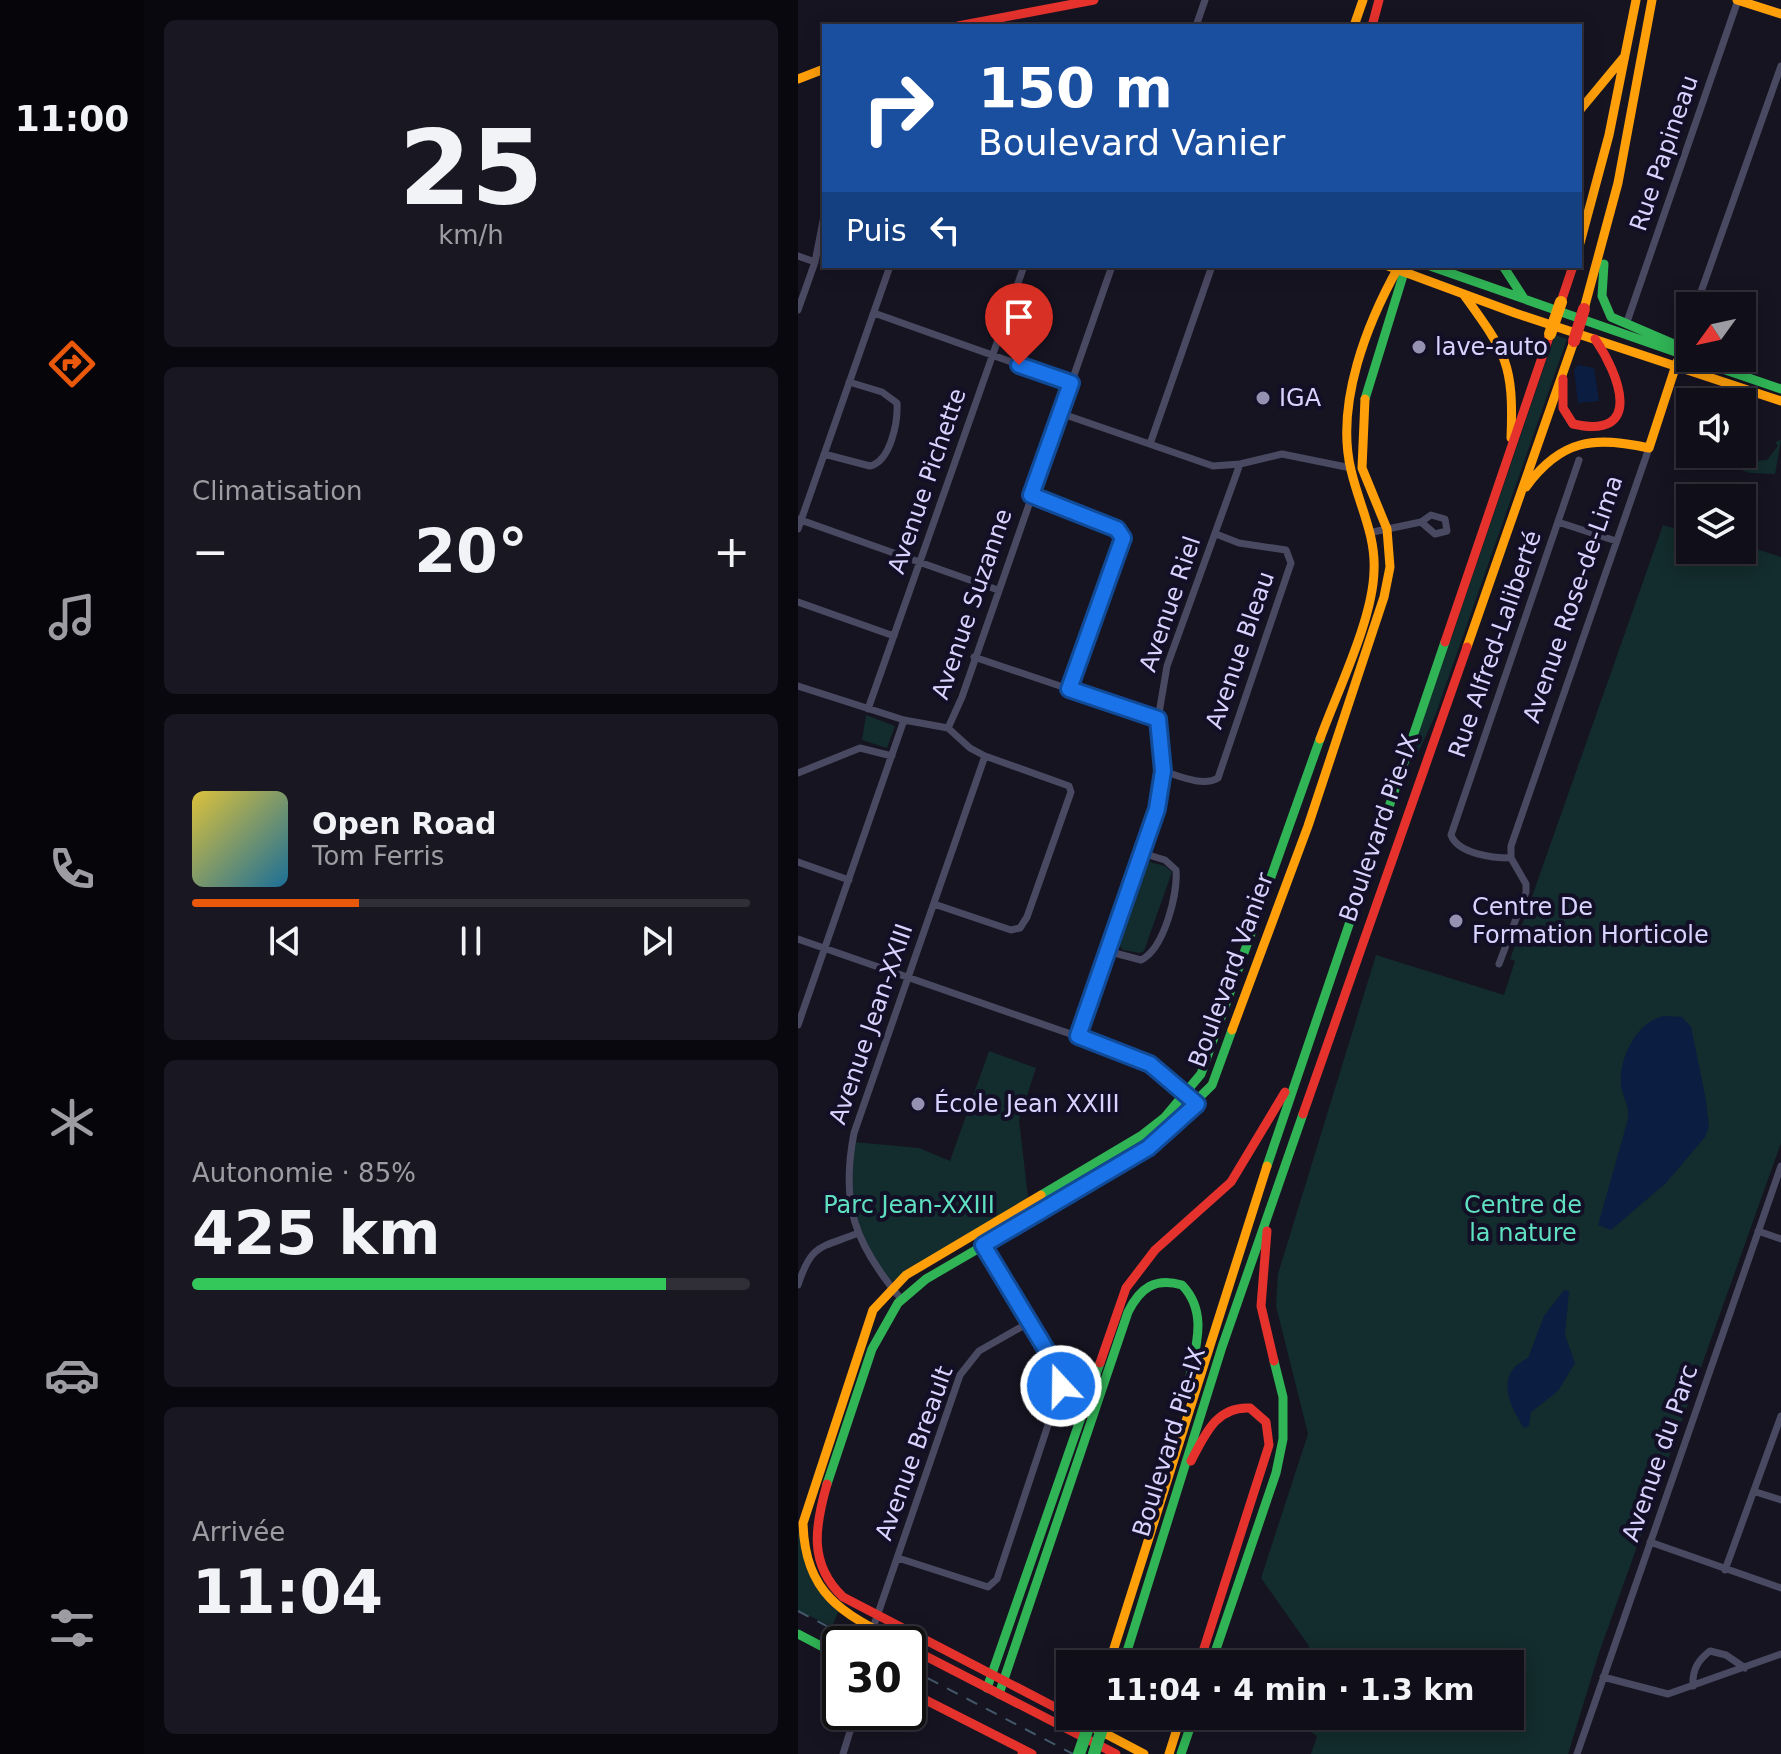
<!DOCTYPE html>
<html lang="fr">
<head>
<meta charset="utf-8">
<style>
  body { margin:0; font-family:"DejaVu Sans",sans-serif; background:#191822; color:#f1f3f6; height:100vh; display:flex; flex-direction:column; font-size:30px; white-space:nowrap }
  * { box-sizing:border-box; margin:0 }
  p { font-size:26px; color:#9c9ca2 }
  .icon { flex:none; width:44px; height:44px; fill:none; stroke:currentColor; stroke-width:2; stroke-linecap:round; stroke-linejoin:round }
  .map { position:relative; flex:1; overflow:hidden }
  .drawer { display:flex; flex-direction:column; gap:20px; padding:20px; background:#09080e; width:654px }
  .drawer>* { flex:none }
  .hud { position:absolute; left:24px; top:24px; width:760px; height:244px; border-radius:0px; box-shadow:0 4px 20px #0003,0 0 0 2px #302f38; background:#1a4fa0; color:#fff; overflow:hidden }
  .needle { width:52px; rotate:237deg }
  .buttons { position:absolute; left:878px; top:292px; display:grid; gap:16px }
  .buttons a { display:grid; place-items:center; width:80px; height:80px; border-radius:0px; background:#100f19; box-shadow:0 4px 20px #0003,0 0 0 2px #302f38; font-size:40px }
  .speed { position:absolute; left:24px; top:1626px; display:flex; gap:16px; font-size:40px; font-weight:700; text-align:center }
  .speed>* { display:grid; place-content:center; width:104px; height:104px; border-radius:50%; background:#100f19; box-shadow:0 4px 20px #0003,0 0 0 2px #302f38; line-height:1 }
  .speed .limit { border:4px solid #111; border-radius:12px; background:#fff; color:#111 }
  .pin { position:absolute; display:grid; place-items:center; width:68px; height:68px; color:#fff; margin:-82px -34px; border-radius:50% 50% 50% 0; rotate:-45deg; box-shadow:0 0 8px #0007 }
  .pin .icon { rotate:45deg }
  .me { position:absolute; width:88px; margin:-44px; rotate:339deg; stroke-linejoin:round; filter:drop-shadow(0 0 6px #0008) }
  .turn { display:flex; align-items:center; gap:28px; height:168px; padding:0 24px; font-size:36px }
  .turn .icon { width:104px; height:104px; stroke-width:2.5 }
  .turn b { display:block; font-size:56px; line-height:68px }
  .then { display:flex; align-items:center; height:76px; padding:0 24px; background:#0003; gap:16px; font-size:30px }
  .big { font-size:60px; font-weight:800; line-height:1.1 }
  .drawer .tile { flex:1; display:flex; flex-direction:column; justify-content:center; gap:12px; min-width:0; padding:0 28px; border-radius:12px; background:#191822 }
  .drawer .dial { align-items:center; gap:0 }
  .dial b { font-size:104px; line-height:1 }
  .song { display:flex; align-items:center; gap:24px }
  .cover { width:96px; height:96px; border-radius:12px; background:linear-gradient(135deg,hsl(50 70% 55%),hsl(200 70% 35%)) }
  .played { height:8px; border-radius:4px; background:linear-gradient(90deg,#ea580c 30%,#302f38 30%) }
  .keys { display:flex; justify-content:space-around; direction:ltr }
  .heat { display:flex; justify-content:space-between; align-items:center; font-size:44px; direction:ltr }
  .charge { height:12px; border-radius:6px; background:linear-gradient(90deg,#34c759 85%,#302f38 0) }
  .trip { position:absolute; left:258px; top:1650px; width:468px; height:80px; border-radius:0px; background:#100f19; box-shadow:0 4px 20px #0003,0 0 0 2px #302f38; font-weight:800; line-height:80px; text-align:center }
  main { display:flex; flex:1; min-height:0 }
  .menu { display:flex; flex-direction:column; width:144px; justify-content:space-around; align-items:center; background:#06060a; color:#9c9ca2 }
  .menu .icon { width:56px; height:56px }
  .menu .active { color:#ea580c }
  .menu b { font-size:36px; color:#f1f3f6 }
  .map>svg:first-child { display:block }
</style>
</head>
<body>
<main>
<nav class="menu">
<b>11:00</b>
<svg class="icon active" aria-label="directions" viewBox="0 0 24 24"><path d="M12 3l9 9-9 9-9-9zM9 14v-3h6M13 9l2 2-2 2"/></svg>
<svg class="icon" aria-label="music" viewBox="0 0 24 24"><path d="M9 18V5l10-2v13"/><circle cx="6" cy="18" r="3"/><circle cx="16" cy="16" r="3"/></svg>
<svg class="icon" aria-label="phone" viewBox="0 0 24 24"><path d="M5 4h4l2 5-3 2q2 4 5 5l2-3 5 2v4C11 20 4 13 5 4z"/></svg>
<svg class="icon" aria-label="climate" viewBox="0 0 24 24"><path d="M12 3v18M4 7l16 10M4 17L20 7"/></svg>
<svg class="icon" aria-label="car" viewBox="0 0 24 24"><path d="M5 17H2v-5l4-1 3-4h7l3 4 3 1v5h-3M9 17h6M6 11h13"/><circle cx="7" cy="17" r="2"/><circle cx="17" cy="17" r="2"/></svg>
<svg class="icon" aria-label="filters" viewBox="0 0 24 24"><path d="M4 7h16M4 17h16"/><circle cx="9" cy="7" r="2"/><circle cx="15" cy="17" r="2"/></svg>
</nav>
<section class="drawer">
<div class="tile dial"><b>25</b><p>km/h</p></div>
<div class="tile"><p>Climatisation</p>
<div class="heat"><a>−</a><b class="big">20°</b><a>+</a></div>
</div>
<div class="tile">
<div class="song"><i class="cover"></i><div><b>Open Road</b><p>Tom Ferris</p></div></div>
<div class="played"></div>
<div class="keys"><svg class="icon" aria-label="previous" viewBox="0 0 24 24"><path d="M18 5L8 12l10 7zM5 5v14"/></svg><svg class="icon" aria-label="pause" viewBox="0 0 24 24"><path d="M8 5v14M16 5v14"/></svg><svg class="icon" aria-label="next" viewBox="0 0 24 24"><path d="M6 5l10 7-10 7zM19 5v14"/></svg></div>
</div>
<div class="tile"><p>Autonomie · 85%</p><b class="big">425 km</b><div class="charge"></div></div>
<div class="tile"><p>Arrivée</p><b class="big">11:04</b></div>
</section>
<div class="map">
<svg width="983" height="1754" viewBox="0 0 983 1754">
  <rect width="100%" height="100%" fill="#161421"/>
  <path fill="#132c2d" d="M 757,335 L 769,339 L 637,716 L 617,759 L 614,753 Z
    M 983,440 L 977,474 L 952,473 L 904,457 L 905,454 L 917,454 C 931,473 949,460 969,460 L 980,446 L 977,442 Z
    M 888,524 L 892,526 L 892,550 L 944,550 L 944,544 L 983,557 L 983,1143 L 801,1653 L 770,1754 L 513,1754 L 519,1736 L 490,1716 L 712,1716 L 712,1664 L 506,1664 L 511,1646 L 463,1578 L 510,1434 L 478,1306 L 480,1274 L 578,955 L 706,995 L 717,961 L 712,959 L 865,525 L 885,531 Z
    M 68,715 L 97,726 L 89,748 L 64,740 Z
    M 344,860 L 367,866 L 374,872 L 346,951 L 342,953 L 325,950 L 316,939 Z
    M 191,1051 L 238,1068 L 221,1120 L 230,1197 L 91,1284 L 71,1257 L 51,1199 L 56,1142 L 121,1148 L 152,1161 Z
    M 0,1530 L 8,1564 L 41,1610 L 34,1627 L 0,1610 Z"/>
  <path fill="#0b1e41" d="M 780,365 L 796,368 L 801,401 L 780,403 L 776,370 Z
    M 866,1016 L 884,1017 L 893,1027 L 908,1100 L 911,1127 L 907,1137 L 868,1183 L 813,1230 L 800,1225 L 830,1119 C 831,1109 828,1103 825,1094 C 816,1069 835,1022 866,1016 Z
    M 766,1290 L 771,1291 L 767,1335 L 777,1363 L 760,1391 L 733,1412 L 731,1426 L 726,1428 C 710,1404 697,1373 730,1358 L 746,1316 Z"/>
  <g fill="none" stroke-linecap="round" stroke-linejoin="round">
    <path stroke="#4a4962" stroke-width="7" d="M 398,26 L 407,0
      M 0,256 L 17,262
      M 898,306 L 983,66
      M 0,310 L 17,262 L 26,216
      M 76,313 L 273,383
      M 830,319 L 940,0
      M 883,349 L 892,322
      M 262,413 L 415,466 L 442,464 L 484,454 L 553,468
      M 352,444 L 414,266
      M 26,454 L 72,466 C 93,461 100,421 99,403 L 84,392 L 51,382
      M 233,495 L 319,529 L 325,538 L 271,689
      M 0,519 L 200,590
      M 760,522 L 818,541
      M 0,529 L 92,266
      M 575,532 L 623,522 L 633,515 L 647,519 L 649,531 L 637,534 L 623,522
      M 0,602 L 96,636
      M 176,657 L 360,719
      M 0,686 L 106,720 L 150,728 L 172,748 L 187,756 L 271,786 L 273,792 L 229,917 L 222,928 L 213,930 L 136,904
      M 70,709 L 226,266
      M 150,728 L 164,697 L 314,266
      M 365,771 C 381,776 405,787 420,778 L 493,563 L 488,550 L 441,543 L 418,534
      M 0,773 L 62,748 L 94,756
      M 713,858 C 695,858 660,854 653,835 L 781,460
      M 713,858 L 713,846 L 851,448
      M 0,862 L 51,880
      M 0,939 L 333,1055 L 352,1064 L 399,1104
      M 309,951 L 343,960 C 366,949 380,894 378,870 L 367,860 L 344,853
      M 701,964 L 728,892 L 728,884 L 713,858
      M 0,1025 L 106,720
      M 280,1036 L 359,809 L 365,771 L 360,719 L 369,666 L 442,464
      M 960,1231 L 983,1239
      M 0,1285 C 13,1245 21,1248 58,1234
      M 103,1299 C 57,1244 42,1205 56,1133 L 187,756
      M 958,1492 L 983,1500
      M 852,1542 L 983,1588
      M 100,1558 L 190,1587 L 199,1579 L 263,1386 L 264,1376 L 179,1233
      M 927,1570 L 983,1416
      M 75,1628 L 162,1375 L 181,1351 L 232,1322
      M 805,1677 L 870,1694 L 983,1654
      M 895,1686 C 894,1670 900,1660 912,1651 L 928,1655 L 947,1668
      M 45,1754 L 58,1712
      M 779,1754 L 983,1166"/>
    <path stroke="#30b455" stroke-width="9" d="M 806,264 L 804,296 L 813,317 L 892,351
      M 632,266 L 892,357
      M 705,266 L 725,297
      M 907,363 L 983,389
      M 567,399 L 608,266
      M 469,1166 L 647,642
      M 243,1195 L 344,1135 L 367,1117 L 403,1074 L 522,739
      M 29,1484 L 74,1349 L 100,1303 L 128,1279 L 300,1179 L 361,1137 L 414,1085 L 434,1030
      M 0,1634 L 42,1656
      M 325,1664 L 424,1347 L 505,1114
      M 413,1664 L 478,1473 L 485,1439 L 485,1397 L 476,1361
      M 189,1688 L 302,1363
      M 201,1694 L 330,1312 C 342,1288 357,1277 384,1285 C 411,1313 397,1348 391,1382
      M 383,1754 L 396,1716"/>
    <path stroke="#ff9f0a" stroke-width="9" d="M 939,0 L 983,14
      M 556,26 L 565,0
      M 0,79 L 26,69
      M 782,110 L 826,57
      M 782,243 L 811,135 L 838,0
      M 590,266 L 717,313 L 983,401
      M 666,295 C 708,353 716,364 713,438
      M 786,309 L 820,183 L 854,0
      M 851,448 L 879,362
      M 728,487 C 763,439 796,436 851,448
      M 669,647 L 776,341
      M 522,739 C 539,692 575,619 576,571 C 578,535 561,505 553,470 C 537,404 569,323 601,266
      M 434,1030 L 510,826 L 586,597 L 592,567 L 589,529 L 564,468 L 567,399
      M 105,1644 C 46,1614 7,1596 5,1523 L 75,1310 L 108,1275 L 243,1195
      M 311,1664 L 469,1166
      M 274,1716 L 346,1754
      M 371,1754 L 383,1716"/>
    <path stroke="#e5322d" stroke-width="9" d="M 160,26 L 296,0
      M 574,26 L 581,0
      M 763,302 L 775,266
      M 903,358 L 913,365
      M 765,379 L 765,408 L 775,424 C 847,440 821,374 797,339
      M 647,642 L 752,334
      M 505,1114 L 669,647
      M 469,1231 L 463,1306 L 476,1361
      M 302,1363 L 328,1288 L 357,1250 L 433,1182 L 487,1092
      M 393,1461 C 407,1435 418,1406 452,1408 L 468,1422 L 471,1445 L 401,1664
      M 29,1484 C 17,1526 10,1564 45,1597 L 272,1715
      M 110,1647 L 318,1754
      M 110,1691 L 234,1754
      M 224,1754 L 226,1750"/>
    <path stroke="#43596b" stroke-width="2" stroke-dasharray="12 10" stroke-linecap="butt" d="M 0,1611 L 63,1644
      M 110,1668 L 275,1754"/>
    <path stroke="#30b455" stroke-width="12" d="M 281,1754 L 294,1716
      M 296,1754 L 306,1722"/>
    <path stroke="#ff9f0a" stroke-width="12" d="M 752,334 L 763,302"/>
    <path stroke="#e5322d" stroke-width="12" d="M 776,341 L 786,309"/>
  </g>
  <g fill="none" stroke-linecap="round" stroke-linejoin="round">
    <g stroke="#114b97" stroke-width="20">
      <path id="route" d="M 221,365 L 273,383 L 233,495 L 319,529 L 325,538 L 271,689 L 360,719 L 365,771 L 359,809 L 280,1036 L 352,1064 L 399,1104 L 350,1148 L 185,1245 L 264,1376 L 263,1386"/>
    </g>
    <use href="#route" stroke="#1a73e8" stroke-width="14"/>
  </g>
  <g fill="#9591b1" stroke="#130f26" stroke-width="3">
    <circle cx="621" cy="347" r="8"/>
    <circle cx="465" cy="398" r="8"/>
    <circle cx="658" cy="921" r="8"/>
    <circle cx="120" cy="1104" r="8"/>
  </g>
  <g text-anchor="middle" stroke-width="8" stroke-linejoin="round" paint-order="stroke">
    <g font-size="24" fill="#d9d4ff" stroke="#130f26">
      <text transform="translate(866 153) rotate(-71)" y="8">Rue Papineau</text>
      <text transform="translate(129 481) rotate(-71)" y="8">Avenue Pichette</text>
      <text transform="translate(775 599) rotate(-71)" y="8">Avenue Rose-de-Lima</text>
      <text transform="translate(174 604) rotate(-71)" y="8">Avenue Suzanne</text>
      <text transform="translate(372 604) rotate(-71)" y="8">Avenue Riel</text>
      <text transform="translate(697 644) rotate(-71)" y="8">Rue Alfred-Laliberté</text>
      <text transform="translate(442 650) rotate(-71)" y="8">Avenue Bleau</text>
      <text transform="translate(581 828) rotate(-71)" y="8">Boulevard Pie-IX</text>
      <text transform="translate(433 970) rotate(-70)" y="8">Boulevard Vanier</text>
      <text transform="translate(73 1024) rotate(-71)" y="8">Avenue Jean-XXIII</text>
      <text transform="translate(371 1442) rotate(-73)" y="8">Boulevard Pie-IX</text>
      <text transform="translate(116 1453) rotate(-70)" y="8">Avenue Breault</text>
      <text transform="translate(862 1453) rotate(-71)" y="8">Avenue du Parc</text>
    </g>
    <g font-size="24" fill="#d9d4ff" stroke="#130f26" text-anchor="start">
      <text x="637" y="355">lave-auto</text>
      <text x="481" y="406">IGA</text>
      <text x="674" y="915">Centre De<tspan x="674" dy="28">Formation Horticole</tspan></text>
      <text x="136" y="1112">École Jean XXIII</text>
    </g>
    <g font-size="24" fill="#5fe0c0" stroke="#130f26">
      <text x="111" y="1213">Parc Jean-XXIII</text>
      <text x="725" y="1213">Centre de<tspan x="725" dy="28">la nature</tspan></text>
    </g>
  </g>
</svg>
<div class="buttons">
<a><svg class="needle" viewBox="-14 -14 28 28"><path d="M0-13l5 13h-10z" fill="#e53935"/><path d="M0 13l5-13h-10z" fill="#9c9ca2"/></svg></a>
<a><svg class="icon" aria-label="sound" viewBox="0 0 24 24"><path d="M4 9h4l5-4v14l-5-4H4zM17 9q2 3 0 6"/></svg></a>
<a><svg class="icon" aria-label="layers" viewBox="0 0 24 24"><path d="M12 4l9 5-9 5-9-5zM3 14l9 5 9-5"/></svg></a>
</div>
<div class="speed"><div class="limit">30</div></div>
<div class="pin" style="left:221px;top:365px;background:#d93025"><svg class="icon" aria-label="arrive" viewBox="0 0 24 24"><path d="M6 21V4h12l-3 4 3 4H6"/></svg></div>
<svg class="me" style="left:263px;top:1386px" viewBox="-20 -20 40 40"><circle r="17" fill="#1a73e8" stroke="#fff" stroke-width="3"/><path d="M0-11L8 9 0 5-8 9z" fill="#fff"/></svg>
<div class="trip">11:04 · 4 min · 1.3 km</div>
<div class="hud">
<div class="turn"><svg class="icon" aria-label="right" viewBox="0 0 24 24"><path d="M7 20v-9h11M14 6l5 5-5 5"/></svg><div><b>150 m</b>Boulevard Vanier</div></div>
<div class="then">Puis<svg class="icon" aria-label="left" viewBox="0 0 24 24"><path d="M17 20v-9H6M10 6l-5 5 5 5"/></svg></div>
</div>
</div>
</main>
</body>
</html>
